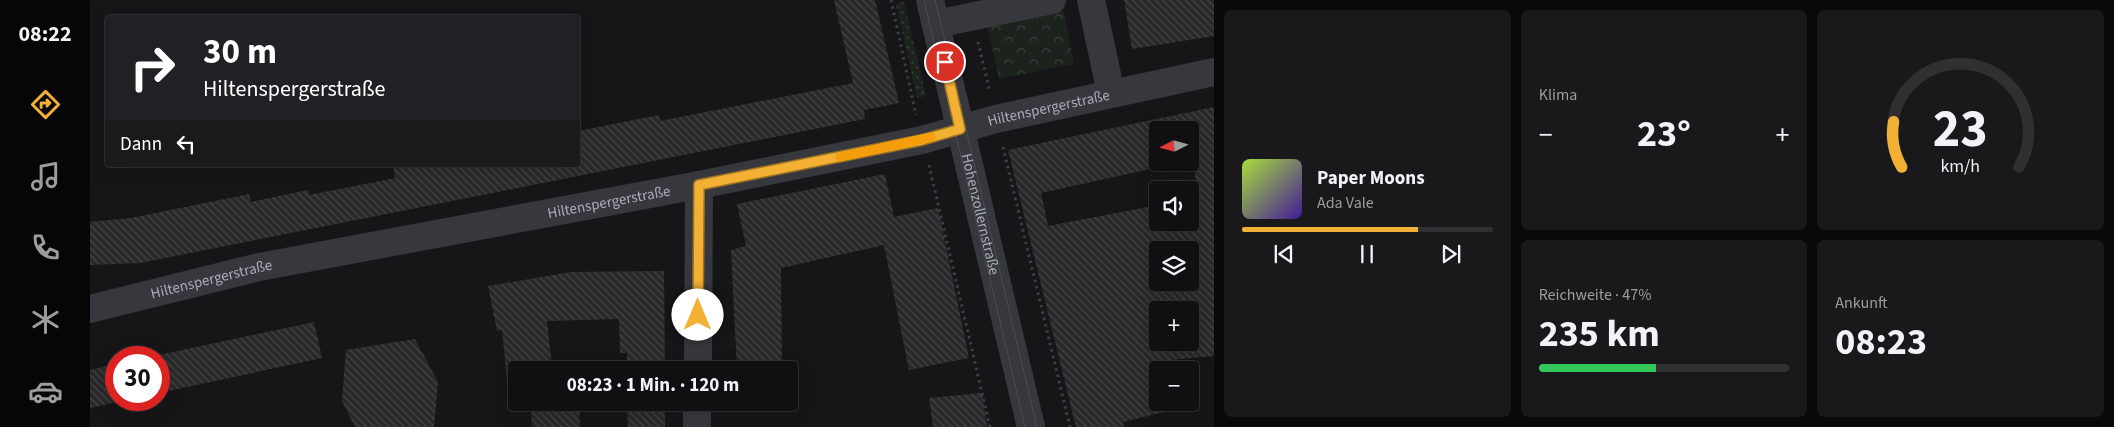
<!DOCTYPE html>
<html lang="de">
<head>
<meta charset="utf-8">
<style>
  body { margin:0; font-family:"Source Sans 3",sans-serif; background:#19191b; color:#f1f3f6; height:100vh; display:flex; flex-direction:column; font-size:19px; white-space:nowrap }
  * { box-sizing:border-box; margin:0 }
  p { font-size:16px; color:#9c9d9f }
  .icon { flex:none; width:28px; height:28px; fill:none; stroke:currentColor; stroke-width:2; stroke-linecap:round; stroke-linejoin:round }
  .map { position:relative; flex:1; overflow:hidden }
  .details { display:flex; flex-direction:column; gap:10px; padding:10px; background:#09090a; width:900px }
  .details>* { flex:none }
  .top-card { position:absolute; left:15px; top:15px; width:475px; height:152px; border-radius:5px; box-shadow:0 5px 20px #0002,0 0 0 1px #303032; background:#202124; color:#fff; overflow:hidden }
  .needle { width:32px; rotate:264deg }
  .fabs { position:absolute; left:1059px; top:121px; display:grid; gap:10px }
  .fabs a { display:grid; place-items:center; width:50px; height:50px; border-radius:5px; background:#101012; box-shadow:0 5px 20px #0002,0 0 0 1px #303032; font-size:25px }
  .speed { position:absolute; left:15px; top:346px; display:flex; gap:10px; font-size:25px; font-weight:700; text-align:center }
  .speed>* { display:grid; place-content:center; width:65px; height:65px; border-radius:50%; background:#101012; box-shadow:0 5px 20px #0002,0 0 0 1px #303032; line-height:1 }
  .speed .limit { border:8px solid #d22; background:#fff; color:#111 }
  .pin { position:absolute; display:grid; place-items:center; width:42px; height:42px; color:#fff; margin:-21px; border:2px solid #fff; border-radius:50%; box-shadow:0 1px 5px #0007 }
  .me { position:absolute; width:55px; margin:-28px; rotate:0deg; stroke-linejoin:round; filter:drop-shadow(0 0 4px #0008) }
  .turn { display:flex; align-items:center; gap:18px; height:105px; padding:0 15px; font-size:22px }
  .turn .icon { width:65px; height:65px; stroke-width:2.5 }
  .turn b { display:block; font-size:35px; line-height:42px }
  .then { display:flex; align-items:center; height:48px; padding:0 15px; background:#0003; gap:10px; font-size:19px }
  .big { font-size:38px; font-weight:700; line-height:1.1 }
  .details .tile { flex:1; display:flex; flex-direction:column; justify-content:center; gap:8px; min-width:0; padding:0 18px; border-radius:8px; background:#19191b }
  .details .dial { align-items:center; gap:0 }
  .dial svg { height:130px; overflow:visible; fill:none; stroke:#303032; stroke-width:7; stroke-linecap:round; text-anchor:middle }
  .dial text { fill:#f1f3f6; stroke:none }
  .song { display:flex; align-items:center; gap:15px }
  .cover { width:60px; height:60px; border-radius:8px; background:linear-gradient(135deg,hsl(80 70% 55%),hsl(260 70% 35%)) }
  .played { height:5px; border-radius:2px; background:linear-gradient(90deg,#f2b134 70%,#303032 70%) }
  .keys { display:flex; justify-content:space-around; direction:ltr }
  .heat { display:flex; justify-content:space-between; align-items:center; font-size:28px; direction:ltr }
  .charge { height:8px; border-radius:4px; background:linear-gradient(90deg,#34c759 47%,#303032 0) }
  .details .tiles { flex:1; display:grid; gap:10px; grid-template-columns:repeat(3,1fr) }
  .tile:first-child { grid-row:span 2 }
  .trip { position:absolute; left:418px; top:361px; width:290px; height:50px; border-radius:5px; background:#101012; box-shadow:0 5px 20px #0002,0 0 0 1px #303032; font-weight:700; line-height:50px; text-align:center }
  main { display:flex; flex:1; min-height:0 }
  .dock { display:flex; flex-direction:column; width:90px; justify-content:space-around; align-items:center; background:#060607; color:#9c9d9f }
  .dock .icon { width:35px; height:35px }
  .dock .selected { color:#f2b134 }
  .dock b { font-size:22px; color:#f1f3f6 }
  .map>svg:first-child { display:block }
</style>
</head>
<body>
<main>
<nav class="dock">
<b>08:22</b>
<svg class="icon selected" aria-label="directions" viewBox="0 0 24 24"><path d="M12 3l9 9-9 9-9-9zM9 14v-3h6M13 9l2 2-2 2"/></svg>
<svg class="icon" aria-label="music" viewBox="0 0 24 24"><path d="M9 18V5l10-2v13"/><circle cx="6" cy="18" r="3"/><circle cx="16" cy="16" r="3"/></svg>
<svg class="icon" aria-label="phone" viewBox="0 0 24 24"><path d="M5 4h4l2 5-3 2q2 4 5 5l2-3 5 2v4C11 20 4 13 5 4z"/></svg>
<svg class="icon" aria-label="climate" viewBox="0 0 24 24"><path d="M12 3v18M4 7l16 10M4 17L20 7"/></svg>
<svg class="icon" aria-label="car" viewBox="0 0 24 24"><path d="M5 17H2v-5l4-1 3-4h7l3 4 3 1v5h-3M9 17h6M6 11h13"/><circle cx="7" cy="17" r="2"/><circle cx="17" cy="17" r="2"/></svg>
</nav>
<div class="map">
<svg width="1124" height="427" viewBox="0 0 1124 427">
  <defs>
    <pattern id="grass-dots" width="8" height="8" patternUnits="userSpaceOnUse" patternTransform="scale(1.25)"><rect width="8" height="8" fill="#1c231d"/><path d="M2 2h.1M6 6h.1" fill="none" stroke="#3a403c" stroke-width="1.8" stroke-linecap="round"/></pattern>
    <pattern id="park-crowns" width="20" height="18" patternUnits="userSpaceOnUse" patternTransform="scale(1.25)"><rect width="20" height="18" fill="#1c231d"/><path d="M2 6a3 3 0 1 1 6 0M12 15a3 3 0 1 1 6 0" fill="none" stroke="#3a403c"/></pattern>
    <pattern id="building-back-hatch" width="6" height="6" patternUnits="userSpaceOnUse" patternTransform="scale(1.25)"><rect width="6" height="6" fill="#29292c"/><path d="M-1 5l2 2M0 0l6 6M5-1l2 2" fill="none" stroke="#454548"/></pattern>
  </defs>
  <rect width="100%" height="100%" fill="#161618"/>
  <path fill="url(#grass-dots)" d="M 814,2 L 836,96 L 827,98 L 806,4 Z"/>
  <path fill="url(#park-crowns)" d="M 973,7 L 984,64 L 909,79 L 897,23 Z"/>
  <path fill="url(#building-back-hatch)" fill-rule="evenodd" d="M 744,0 L 785,0 L 809,103 L 774,110 L 775,119 L 50,263 L 0,265 L 0,222 L 41,218 L 159,194 L 161,202 L 218,190 L 219,195 L 305,178 L 303,165 L 488,165 L 488,131 L 569,115 L 570,121 L 763,83 Z
    M 1034,0 L 1124,0 L 1124,36 L 1042,49 Z
    M 1124,107 L 1124,356 L 1068,361 L 1070,370 L 1068,370 L 1068,402 L 1076,402 L 1078,411 L 1033,422 L 1034,427 L 986,427 L 918,150 ZM 1068,130 L 1100,130 L 1100,161 L 1103,160 L 1108,197 L 1100,199 L 1100,222 L 1068,222 L 1068,205 L 958,226 L 951,193 L 1092,162 L 1068,162 ZM 1068,250 L 1100,250 L 1100,282 L 1068,282 ZM 1068,310 L 1100,310 L 1100,342 L 1068,342 Z
    M 795,174 L 804,217 L 848,208 L 879,358 L 819,370 L 794,245 L 691,268 L 692,370 L 647,370 L 641,250 L 656,246 L 647,204 Z
    M 574,271 L 575,370 L 537,370 L 537,353 L 530,353 L 529,319 L 457,321 L 462,366 L 487,364 L 487,370 L 426,370 L 426,379 L 417,380 L 412,330 L 407,331 L 398,286 L 481,272 Z
    M 224,322 L 232,358 L 69,393 L 69,355 Z
    M 325,339 L 348,382 L 344,427 L 265,427 L 252,401 L 256,350 Z
    M 26,364 L 26,402 L 0,408 L 0,370 Z
    M 892,393 L 897,427 L 843,427 L 839,398 Z
    M 440,402 L 489,402 L 490,427 L 442,427 Z
    M 537,402 L 575,402 L 575,427 L 538,427 Z"/>
  <g fill="none" stroke-linecap="round" stroke-linejoin="round">
    <path stroke="#3d3f44" stroke-width="3" stroke-dasharray="2.5 4" stroke-linecap="butt" d="M 801,0 L 826,115
      M 888,42 L 900,92
      M 913,147 L 980,427
      M 839,165 L 900,427"/>
    <g stroke="#37383d" stroke-width="28">
      <path id="s1" d="M 840,0 L 941,427"/>
      <path d="M 1001,0 L 1021,93"/>
      <path d="M 846,24 L 962,0"/>
      <path id="s2" d="M 0,309 L 169,267 L 609,185 L 832,140 L 906,119 L 1124,72"/>
      <path d="M 608,370 L 609,185"/>
      <path d="M 607,427 L 607,402"/>
    </g>
    <path stroke="#4a4c52" stroke-width="1" d="M 834,0 L 935,427
      M 845,0 L 947,427"/>
  </g>
  <g fill="none" stroke-linecap="round" stroke-linejoin="round">
    <g stroke="#9d7322" stroke-width="12">
      <path id="route" d="M 608,315 L 609,185 L 832,140 L 870,129 L 855,62"/>
    </g>
    <use href="#route" stroke="#f2b134" stroke-width="9"/>
    <path stroke="#f59e0b" stroke-width="9" d="M 750,157 L 841,137"/>
  </g>
  <g text-anchor="middle" stroke-width="5" stroke-linejoin="round" paint-order="stroke">
    <g font-size="15" fill="#a8adb8" stroke="#111113">
      <text dy="5" stroke="none"><textPath href="#s2" startOffset="980">Hiltenspergerstraße</textPath></text>
      <text dy="5" stroke="none"><textPath href="#s2" startOffset="530">Hiltenspergerstraße</textPath></text>
      <text dy="5" stroke="none"><textPath href="#s1" startOffset="220">Hohenzollernstraße</textPath></text>
      <text dy="5" stroke="none"><textPath href="#s2" startOffset="125">Hiltenspergerstraße</textPath></text>
    </g>
  </g>
</svg>
<div class="fabs">
<a><svg class="needle" viewBox="-14 -14 28 28"><path d="M0-13l5 13h-10z" fill="#e53935"/><path d="M0 13l5-13h-10z" fill="#9c9d9f"/></svg></a>
<a><svg class="icon" aria-label="sound" viewBox="0 0 24 24"><path d="M4 9h4l5-4v14l-5-4H4zM17 9q2 3 0 6"/></svg></a>
<a><svg class="icon" aria-label="layers" viewBox="0 0 24 24"><path d="M12 4l9 5-9 5-9-5zM3 14l9 5 9-5"/></svg></a>
<a>+</a>
<a>−</a>
</div>
<div class="speed"><div class="limit">30</div></div>
<div class="pin" style="left:855px;top:62px;background:#d93025"><svg class="icon" aria-label="arrive" viewBox="0 0 24 24"><path d="M6 21V4h12l-3 4 3 4H6"/></svg></div>
<svg class="me" style="left:608px;top:315px" viewBox="-20 -20 40 40"><circle r="19" fill="#fff"/><path d="M0-13L10 11 0 6-10 11z" fill="#f2b134"/></svg>
<div class="trip">08:23 · 1 Min. · 120 m</div>
<div class="top-card">
<div class="turn"><svg class="icon" aria-label="right" viewBox="0 0 24 24"><path d="M7 20v-9h11M14 6l5 5-5 5"/></svg><div><b>30 m</b>Hiltenspergerstraße</div></div>
<div class="then">Dann<svg class="icon" aria-label="left" viewBox="0 0 24 24"><path d="M17 20v-9H6M10 6l-5 5 5 5"/></svg></div>
</div>
</div>
<section class="details">
<div class="tiles">
<div class="tile">
<div class="song"><i class="cover"></i><div><b>Paper Moons</b><p>Ada Vale</p></div></div>
<div class="played"></div>
<div class="keys"><svg class="icon" aria-label="previous" viewBox="0 0 24 24"><path d="M18 5L8 12l10 7zM5 5v14"/></svg><svg class="icon" aria-label="pause" viewBox="0 0 24 24"><path d="M8 5v14M16 5v14"/></svg><svg class="icon" aria-label="next" viewBox="0 0 24 24"><path d="M6 5l10 7-10 7zM19 5v14"/></svg></div>
</div>
<div class="tile"><p>Klima</p>
<div class="heat"><a>−</a><b class="big">23°</b><a>+</a></div>
</div>
<div class="tile dial"><svg viewBox="0 0 100 80">
<path d="M14 69A42 42 0 1 1 86 69"/>
<path d="M14 69A42 42 0 0 1 9 41" stroke="#f2b134"/>
<text x="50" y="56" font-size="32" font-weight="700">23</text>
<text x="50" y="72" font-size="11">km/h</text>
</svg></div>
<div class="tile"><p>Reichweite · 47%</p><b class="big">235 km</b><div class="charge"></div></div>
<div class="tile"><p>Ankunft</p><b class="big">08:23</b></div>
</div>
</section>
</main>
</body>
</html>
